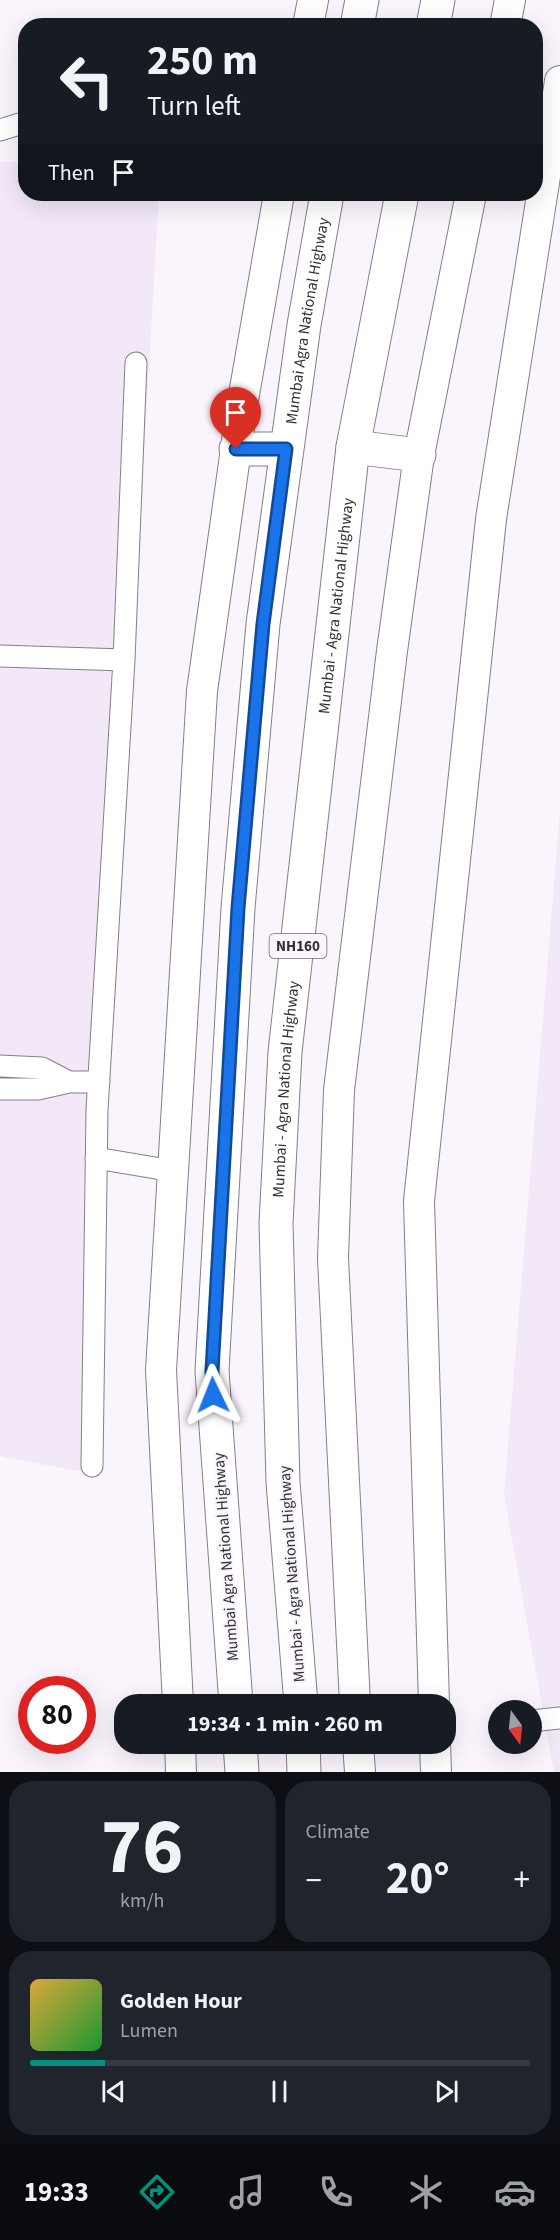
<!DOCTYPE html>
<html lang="en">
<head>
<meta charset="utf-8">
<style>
  body { margin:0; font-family:"Source Sans 3",sans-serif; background:#20242c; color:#f1f3f6; height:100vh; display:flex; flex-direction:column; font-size:22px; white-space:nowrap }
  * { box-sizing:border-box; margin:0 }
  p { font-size:20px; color:#9ea1a6 }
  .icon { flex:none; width:33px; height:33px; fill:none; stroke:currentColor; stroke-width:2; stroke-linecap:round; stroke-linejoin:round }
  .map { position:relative; height:1772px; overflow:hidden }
  .drawer { display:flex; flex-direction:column; gap:9px; padding:9px; background:#0d0f14; flex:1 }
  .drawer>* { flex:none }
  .hud { position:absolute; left:18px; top:18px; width:525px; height:183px; border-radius:24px; box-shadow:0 6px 24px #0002; background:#171b24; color:#f1f3f6; overflow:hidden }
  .needle { width:39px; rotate:165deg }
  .tools { position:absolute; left:488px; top:1700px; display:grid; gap:12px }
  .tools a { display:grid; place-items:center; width:54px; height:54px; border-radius:50%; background:#171b24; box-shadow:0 6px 24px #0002; font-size:30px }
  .speed { position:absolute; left:18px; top:1676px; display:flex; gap:12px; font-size:30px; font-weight:700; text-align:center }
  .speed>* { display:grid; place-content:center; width:78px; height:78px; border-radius:50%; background:#171b24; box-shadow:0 6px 24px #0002; line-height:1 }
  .speed .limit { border:9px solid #d22; background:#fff; color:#111 }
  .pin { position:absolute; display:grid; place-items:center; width:51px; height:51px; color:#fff; margin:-62px -26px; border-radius:50% 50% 50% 0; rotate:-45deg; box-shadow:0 0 6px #0007 }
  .pin .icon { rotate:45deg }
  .me { position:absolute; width:66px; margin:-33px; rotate:358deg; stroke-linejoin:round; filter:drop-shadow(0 0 4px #0008) }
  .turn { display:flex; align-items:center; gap:21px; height:126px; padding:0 30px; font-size:27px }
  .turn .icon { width:78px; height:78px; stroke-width:2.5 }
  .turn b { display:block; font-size:42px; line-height:51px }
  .then { display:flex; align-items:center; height:57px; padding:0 30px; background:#0003; gap:12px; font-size:22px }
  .big { font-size:45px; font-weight:700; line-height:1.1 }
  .drawer .card { flex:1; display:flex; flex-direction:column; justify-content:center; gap:9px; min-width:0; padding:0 21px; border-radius:24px; background:#20242c }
  .drawer .dial { align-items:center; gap:0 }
  .dial b { font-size:78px; line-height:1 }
  .song { display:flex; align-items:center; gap:18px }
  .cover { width:72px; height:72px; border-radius:9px; background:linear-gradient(135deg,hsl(40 70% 55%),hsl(130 70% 35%)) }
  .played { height:6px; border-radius:3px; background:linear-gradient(90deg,#00927e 15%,#363941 15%) }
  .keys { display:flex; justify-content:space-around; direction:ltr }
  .heat { display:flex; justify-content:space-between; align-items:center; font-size:33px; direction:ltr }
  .drawer .tiles { flex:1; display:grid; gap:9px; grid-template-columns:1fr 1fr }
  .card:last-child { grid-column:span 2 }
  .trip { position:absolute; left:114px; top:1694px; width:342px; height:60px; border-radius:24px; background:#171b24; box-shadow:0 6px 24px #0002; font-weight:700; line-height:60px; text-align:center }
  .tabs { display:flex; height:96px; justify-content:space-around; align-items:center; background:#090b0e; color:#9ea1a6 }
  .tabs .icon { width:42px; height:42px }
  .tabs .current { color:#00927e }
  .tabs b { font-size:27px; color:#f1f3f6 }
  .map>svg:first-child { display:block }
</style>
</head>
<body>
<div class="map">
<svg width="560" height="1772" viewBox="0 0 560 1772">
  <rect width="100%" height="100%" fill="#faf4fd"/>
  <path fill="#f2e8f8" d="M 0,162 L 25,162 L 26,194 L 159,194 L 84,1472 L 0,1456 Z
    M 560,811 L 560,1772 L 554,1772 L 504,1495 Z"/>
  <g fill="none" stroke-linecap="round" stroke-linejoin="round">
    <g stroke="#847f87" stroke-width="23">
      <path id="street" d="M 0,130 L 26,122
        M 0,656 L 124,660
        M 0,1066 L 42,1068 L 69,1082
        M 0,1089 L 38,1089 L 69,1082 L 99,1082
        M 96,1158 L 173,1171
        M 92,1466 L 97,1110 L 124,660 L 136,363
        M 531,1721 L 560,1718"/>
    </g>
    <g stroke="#847f87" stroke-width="32">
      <path id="secondary" d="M 308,26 L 313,0
        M 505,26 L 510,0
        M 178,1704 L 161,1370 L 202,691 L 242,406 L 279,194
        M 355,1704 L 333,1258 L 339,1090 L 392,651 L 419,455 L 471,194
        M 434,1704 L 419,1201 L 491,519 L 560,81
        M 180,1743 L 181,1772
        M 358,1743 L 360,1772
        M 435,1743 L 436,1772"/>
    </g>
    <g stroke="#847f87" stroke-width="35">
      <g id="highway">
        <path d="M 357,26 L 362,0"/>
        <path d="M 433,26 L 438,0"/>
        <path d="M 353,447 L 419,455"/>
        <path d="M 236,449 L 286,449"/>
        <path id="s1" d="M 236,1704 L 212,1371 L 238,908 L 263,624 L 304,325 L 327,194"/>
        <path id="s2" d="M 301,1704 L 283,1482 L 276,1223 L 285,1052 L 353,447 L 402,194"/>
        <path d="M 240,1743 L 242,1772"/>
        <path d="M 303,1743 L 304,1772"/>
      </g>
    </g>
    <use href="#street" stroke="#fff" stroke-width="21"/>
    <use href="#secondary" stroke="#fff" stroke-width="30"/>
    <use href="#highway" stroke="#fff" stroke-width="33"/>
  </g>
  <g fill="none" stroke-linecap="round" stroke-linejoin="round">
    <g stroke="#114b97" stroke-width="15">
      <path id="route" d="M 213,1395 L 212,1371 L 238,908 L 263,624 L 286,449 L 236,449"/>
    </g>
    <use href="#route" stroke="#1a73e8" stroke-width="10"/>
  </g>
  <g text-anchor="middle" stroke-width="4.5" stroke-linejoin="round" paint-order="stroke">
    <rect fill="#faf4fd" stroke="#6f6c70" stroke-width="1.5" x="269.5" y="934" width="57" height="24" rx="4.5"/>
    <g font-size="15" font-weight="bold" fill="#333134">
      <text x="298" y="951">NH160</text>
    </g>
    <g font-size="16" fill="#333134" stroke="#faf4fd">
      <text dy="6" stroke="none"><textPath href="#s1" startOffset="1389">Mumbai Agra National Highway</textPath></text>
      <text dy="6" stroke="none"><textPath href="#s2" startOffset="1102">Mumbai - Agra National Highway</textPath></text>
      <text dy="6" stroke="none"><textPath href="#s2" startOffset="616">Mumbai - Agra National Highway</textPath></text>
      <text transform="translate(225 1557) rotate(-94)" y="6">Mumbai Agra National Highway</text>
      <text transform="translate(291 1574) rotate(-94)" y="6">Mumbai - Agra National Highway</text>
    </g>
  </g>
</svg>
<div class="tools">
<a><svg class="needle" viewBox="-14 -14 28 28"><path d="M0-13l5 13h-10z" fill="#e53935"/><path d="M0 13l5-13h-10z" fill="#9ea1a6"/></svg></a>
</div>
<div class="speed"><div class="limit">80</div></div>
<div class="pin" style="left:236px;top:449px;background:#d93025"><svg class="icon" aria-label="arrive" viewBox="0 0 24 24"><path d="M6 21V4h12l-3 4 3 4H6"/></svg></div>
<svg class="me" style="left:213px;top:1395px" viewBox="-20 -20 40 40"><path d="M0-17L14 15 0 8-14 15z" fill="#1a73e8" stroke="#fff" stroke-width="4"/></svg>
<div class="trip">19:34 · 1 min · 260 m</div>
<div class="hud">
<div class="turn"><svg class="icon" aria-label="left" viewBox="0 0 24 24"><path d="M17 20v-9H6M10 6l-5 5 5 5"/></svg><div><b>250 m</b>Turn left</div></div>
<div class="then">Then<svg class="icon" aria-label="arrive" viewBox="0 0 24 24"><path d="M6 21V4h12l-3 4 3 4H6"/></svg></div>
</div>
</div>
<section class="drawer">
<div class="tiles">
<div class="card dial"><b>76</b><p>km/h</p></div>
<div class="card"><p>Climate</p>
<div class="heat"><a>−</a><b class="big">20°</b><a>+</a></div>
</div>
<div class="card">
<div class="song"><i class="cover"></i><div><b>Golden Hour</b><p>Lumen</p></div></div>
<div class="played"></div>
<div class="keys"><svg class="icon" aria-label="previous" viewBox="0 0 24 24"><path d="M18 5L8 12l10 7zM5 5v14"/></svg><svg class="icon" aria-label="pause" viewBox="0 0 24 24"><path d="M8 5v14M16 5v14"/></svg><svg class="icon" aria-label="next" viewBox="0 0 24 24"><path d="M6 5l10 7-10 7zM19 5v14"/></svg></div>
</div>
</div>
</section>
<nav class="tabs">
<b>19:33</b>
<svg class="icon current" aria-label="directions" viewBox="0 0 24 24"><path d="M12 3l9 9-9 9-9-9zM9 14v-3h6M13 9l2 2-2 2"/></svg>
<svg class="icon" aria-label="music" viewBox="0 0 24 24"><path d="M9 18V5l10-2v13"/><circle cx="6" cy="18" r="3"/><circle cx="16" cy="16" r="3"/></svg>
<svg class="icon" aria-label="phone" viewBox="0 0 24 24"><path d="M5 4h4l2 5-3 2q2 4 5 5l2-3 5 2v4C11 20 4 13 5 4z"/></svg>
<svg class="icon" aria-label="climate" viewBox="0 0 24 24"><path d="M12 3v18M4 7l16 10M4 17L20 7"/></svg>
<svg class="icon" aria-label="car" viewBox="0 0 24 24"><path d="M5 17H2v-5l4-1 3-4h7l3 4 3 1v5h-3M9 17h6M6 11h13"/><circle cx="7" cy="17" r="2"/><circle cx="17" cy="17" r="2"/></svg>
</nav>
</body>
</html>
